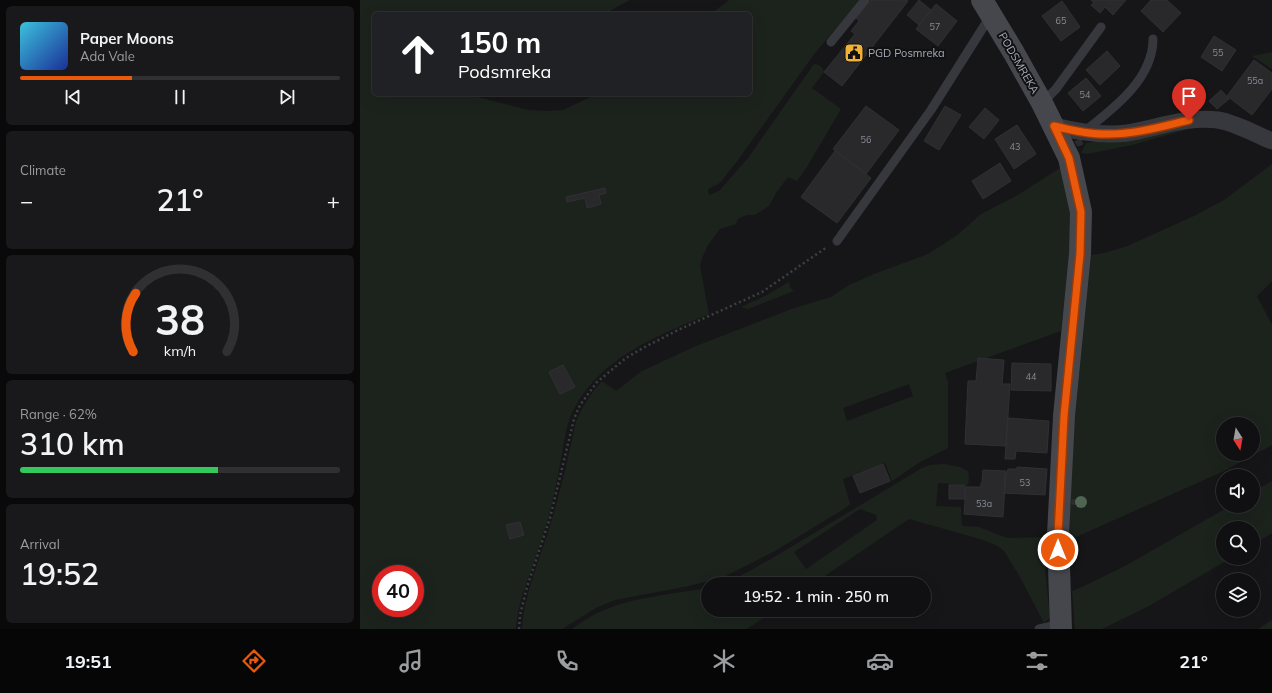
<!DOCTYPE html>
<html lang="en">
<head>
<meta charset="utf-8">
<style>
  body { margin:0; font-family:Mulish,sans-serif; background:#19191b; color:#f1f3f6; height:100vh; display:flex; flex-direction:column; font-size:15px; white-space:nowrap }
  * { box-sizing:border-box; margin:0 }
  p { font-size:13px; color:#9c9d9f }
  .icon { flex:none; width:22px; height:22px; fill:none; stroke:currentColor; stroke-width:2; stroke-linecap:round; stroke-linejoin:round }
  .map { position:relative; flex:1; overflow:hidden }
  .side { display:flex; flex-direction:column; gap:6px; padding:6px; background:#09090a; width:360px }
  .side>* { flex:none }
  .guide { position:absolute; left:12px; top:12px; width:380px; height:84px; border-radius:6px; box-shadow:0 4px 16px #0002,0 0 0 1px #303032; background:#202124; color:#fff; overflow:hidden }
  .needle { width:26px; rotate:169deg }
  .controls { position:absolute; left:856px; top:417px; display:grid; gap:8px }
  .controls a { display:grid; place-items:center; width:44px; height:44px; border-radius:50%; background:#101012; box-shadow:0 4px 16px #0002,0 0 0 1px #303032; font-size:20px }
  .speed { position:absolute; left:12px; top:565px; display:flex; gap:8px; font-size:20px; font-weight:700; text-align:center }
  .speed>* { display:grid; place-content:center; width:52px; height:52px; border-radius:50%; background:#101012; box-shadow:0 4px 16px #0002,0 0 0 1px #303032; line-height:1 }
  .speed .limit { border:6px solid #d22; background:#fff; color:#111 }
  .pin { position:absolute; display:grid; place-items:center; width:34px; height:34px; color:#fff; margin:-41px -17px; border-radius:50% 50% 50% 0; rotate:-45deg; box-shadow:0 0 4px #0007 }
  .pin .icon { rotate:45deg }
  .me { position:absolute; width:44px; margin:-22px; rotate:0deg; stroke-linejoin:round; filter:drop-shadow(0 0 3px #0008) }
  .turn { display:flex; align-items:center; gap:14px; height:84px; padding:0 20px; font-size:18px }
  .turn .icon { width:52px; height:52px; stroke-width:2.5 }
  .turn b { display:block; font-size:28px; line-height:34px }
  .big { font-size:30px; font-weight:600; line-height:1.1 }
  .side .tile { flex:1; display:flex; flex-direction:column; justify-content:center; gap:6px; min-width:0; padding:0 14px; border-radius:6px; background:#19191b }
  .side .dial { align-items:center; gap:0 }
  .dial svg { height:104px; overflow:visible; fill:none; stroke:#303032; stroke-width:7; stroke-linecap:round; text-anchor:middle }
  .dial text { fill:#f1f3f6; stroke:none }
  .song { display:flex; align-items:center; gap:12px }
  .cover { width:48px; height:48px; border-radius:6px; background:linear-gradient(135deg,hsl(190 70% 55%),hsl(230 70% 35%)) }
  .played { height:4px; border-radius:2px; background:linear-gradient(90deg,#ea580c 35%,#303032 35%) }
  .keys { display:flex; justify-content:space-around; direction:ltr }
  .heat { display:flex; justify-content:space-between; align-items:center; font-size:22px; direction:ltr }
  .charge { height:6px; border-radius:3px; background:linear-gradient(90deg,#34c759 62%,#303032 0) }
  .trip { position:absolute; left:341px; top:577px; width:230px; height:40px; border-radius:20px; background:#101012; box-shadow:0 4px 16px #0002,0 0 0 1px #303032; font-weight:600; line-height:40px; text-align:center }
  .dock { display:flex; height:64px; justify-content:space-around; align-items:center; background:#060607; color:#9c9d9f }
  .dock .icon { width:28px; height:28px }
  .dock .current { color:#ea580c }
  .dock b { font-size:18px; color:#f1f3f6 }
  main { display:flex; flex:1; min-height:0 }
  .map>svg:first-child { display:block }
</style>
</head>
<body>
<main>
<section class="side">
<div class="tile">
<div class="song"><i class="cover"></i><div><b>Paper Moons</b><p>Ada Vale</p></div></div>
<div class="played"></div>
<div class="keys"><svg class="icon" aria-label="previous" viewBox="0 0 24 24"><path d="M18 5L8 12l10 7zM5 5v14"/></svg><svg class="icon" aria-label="pause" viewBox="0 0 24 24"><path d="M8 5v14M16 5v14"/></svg><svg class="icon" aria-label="next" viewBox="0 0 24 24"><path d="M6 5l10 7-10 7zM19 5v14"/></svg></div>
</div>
<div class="tile"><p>Climate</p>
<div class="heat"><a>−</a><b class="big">21°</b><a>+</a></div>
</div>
<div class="tile dial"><svg viewBox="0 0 100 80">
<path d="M14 69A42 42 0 1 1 86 69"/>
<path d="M14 69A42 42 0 0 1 16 24" stroke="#ea580c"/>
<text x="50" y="56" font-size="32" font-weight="700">38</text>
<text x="50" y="72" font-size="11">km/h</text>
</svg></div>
<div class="tile"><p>Range · 62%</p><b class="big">310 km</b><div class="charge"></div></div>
<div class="tile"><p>Arrival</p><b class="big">19:52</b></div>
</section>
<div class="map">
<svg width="912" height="629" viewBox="0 0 912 629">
  <rect width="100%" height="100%" fill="#161618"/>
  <path fill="#1c231d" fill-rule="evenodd" d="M 0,0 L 270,0 L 244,14 L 14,14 L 14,94 L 106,94 L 168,110 L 187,111 L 203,110 L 237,94 L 390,94 L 390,14 L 351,14 L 369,0 L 500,0 L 455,53 L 378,160 L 360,183 L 348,189 L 349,195 L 359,191 L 388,158 L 454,64 C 460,65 462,66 464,72 L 452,88 L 481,109 L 447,167 L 437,181 L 428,177 L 416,193 L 409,206 L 395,215 L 387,215 L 378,219 L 376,224 L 360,229 L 348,245 L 342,258 L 340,266 L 349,314 C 294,337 229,362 208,424 C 205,433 204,444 202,454 C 198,475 194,497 188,519 C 184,530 181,542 177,553 C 169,578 157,603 156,629 L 0,629 ZM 21,574 L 55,574 L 55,608 L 21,608 Z
    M 912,52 L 912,69 L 892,56 Z
    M 832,128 L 772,145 L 727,154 L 721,153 L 726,143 Z
    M 912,164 L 912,281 L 897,296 L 912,325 L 912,445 L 862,472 L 716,537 L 709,535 L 712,449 L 731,255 L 744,253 L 765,247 L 834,216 L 864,200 ZM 863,424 L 893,424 L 893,454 L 863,454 Z
    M 700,168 L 710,195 L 712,233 L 701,331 L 585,373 L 588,382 L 588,448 L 560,462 L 532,481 L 525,463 L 483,479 L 490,504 L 487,507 L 415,551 L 364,577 L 329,586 L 255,600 L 236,608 L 202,629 L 162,629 C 164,595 179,561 189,529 C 200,494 208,458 216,422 C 222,407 231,393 242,381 L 256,391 L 282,371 L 336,346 L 434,308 L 471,297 L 489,285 L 514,274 L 568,254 L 596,236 L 621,214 L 656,196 ZM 549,384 L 553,396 L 487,421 L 483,408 Z
    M 429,282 L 430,288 L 434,291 L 388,309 L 381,307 L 407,295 Z
    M 584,464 L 600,467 L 608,471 L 609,477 L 608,485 L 578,483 L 576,506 L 601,507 L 602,526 L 619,527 L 647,538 L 686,537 L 685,569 L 690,617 L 684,623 L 659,575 L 644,551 L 638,546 L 620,539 L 549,519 L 453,584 L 361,584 L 373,580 L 416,556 L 562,468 L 570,465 ZM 500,509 L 516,515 L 517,520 L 446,569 L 434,552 Z
    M 912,481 L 912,533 L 893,545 L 893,528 L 863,528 L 863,558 L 871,558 L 787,607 L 742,629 L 715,629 L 712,591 L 722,587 L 765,566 L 870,506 L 893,506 L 893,492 Z
    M 348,588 L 348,610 L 415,610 L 387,629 L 212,629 C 223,621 235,613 247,609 C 279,596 315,594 348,588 Z
    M 912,620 L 912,629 L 898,629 Z"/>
  <path fill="#29292c" stroke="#303034" d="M 511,0 L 546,0 L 548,1 L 482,86 L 464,72 L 495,34 L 491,31 L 499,21 L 496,18 Z
    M 559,0 L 571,10 L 559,25 L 547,15 Z
    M 731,0 L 766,0 L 753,15 L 745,7 L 740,13 L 731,5 L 734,3 Z
    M 791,0 L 807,0 L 821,13 L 803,32 L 781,11 Z
    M 702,1 L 720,27 L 701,41 L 682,16 Z
    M 576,4 L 597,21 L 578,46 L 556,29 Z
    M 854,36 L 876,50 L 862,71 L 841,57 Z
    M 747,51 L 760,66 L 740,85 L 726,70 Z
    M 894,60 L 912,73 L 912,89 L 892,115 L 867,96 Z
    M 726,78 L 741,96 L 723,111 L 708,93 Z
    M 861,90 L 869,99 L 857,109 L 849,101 Z
    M 506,106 L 539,130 L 506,174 L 473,149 Z
    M 585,106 L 601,115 L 579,150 L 564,141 Z
    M 625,108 L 639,120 L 624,139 L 609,127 Z
    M 657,125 L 676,154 L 654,169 L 635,139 Z
    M 720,139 L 723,144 L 718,146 L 715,142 Z
    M 475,151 L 511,178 L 477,223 L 441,197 Z
    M 640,163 L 651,181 L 623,199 L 612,181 Z
    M 245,188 L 246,193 L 239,195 L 241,204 L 227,208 L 225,198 L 207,202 L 206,197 Z
    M 618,358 L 644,360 L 642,384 L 650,384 L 646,446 L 605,444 L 608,381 L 616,381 Z
    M 652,363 L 691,364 L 691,391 L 651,390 Z
    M 203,365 L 215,387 L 200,394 L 189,372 Z
    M 648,418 L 689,421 L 687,453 L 656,451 L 655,459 L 645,459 Z
    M 523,464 L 530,481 L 500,493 L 493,476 Z
    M 657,467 L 687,469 L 685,495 L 644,493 L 645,473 L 647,473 L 648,469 L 657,469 Z
    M 623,470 L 646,471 L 643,517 L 604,514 L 606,487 L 621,487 L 621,483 L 622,483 Z
    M 589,485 L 605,485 L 605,499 L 589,499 Z
    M 712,500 L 716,500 L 716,504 L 712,504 Z
    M 160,522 L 164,535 L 150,539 L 146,525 Z"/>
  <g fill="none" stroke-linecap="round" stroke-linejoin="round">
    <path stroke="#3d3f44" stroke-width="2.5" stroke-dasharray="2 3" stroke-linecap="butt" d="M 159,629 L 160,615 L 167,587 L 190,518 L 214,419 L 220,405 L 237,382 L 266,358 L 283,348 L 318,330 L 402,292 L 467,247"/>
    <path stroke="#37383d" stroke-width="9" d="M 471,42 L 505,0
      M 682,103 L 696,89 L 741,27
      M 725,131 C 754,108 793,79 793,39
      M 477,241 L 571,110 L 631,15
      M 679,629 L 701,624"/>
    <path stroke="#37383d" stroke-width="17" d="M 694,126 C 718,132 743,136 767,133 C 797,128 827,116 858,120 C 876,123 895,134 912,141"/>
    <path stroke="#45474d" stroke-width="22" d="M 622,0 L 654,53 L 682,103 L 709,158 L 721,212 L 720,254 L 704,416 L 698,535 L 701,629"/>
  </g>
  <circle fill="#506452" cx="721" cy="502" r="6"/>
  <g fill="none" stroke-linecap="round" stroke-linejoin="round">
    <g stroke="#983908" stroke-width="10">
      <path id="route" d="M 698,550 L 698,535 L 704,416 L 720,254 L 721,212 L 709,158 L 694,126 C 710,130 727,134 743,134 C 772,135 801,127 829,120"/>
    </g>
    <use href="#route" stroke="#ea580c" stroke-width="7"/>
  </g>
  <defs>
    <g id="civic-square" transform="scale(1)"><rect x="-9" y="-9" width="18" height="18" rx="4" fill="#f2b134" stroke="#111113"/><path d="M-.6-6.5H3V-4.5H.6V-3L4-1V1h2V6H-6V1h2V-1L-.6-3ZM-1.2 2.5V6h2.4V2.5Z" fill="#111"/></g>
  </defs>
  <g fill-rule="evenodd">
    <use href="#civic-square" x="494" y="53"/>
  </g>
  <g text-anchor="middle" stroke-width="4" stroke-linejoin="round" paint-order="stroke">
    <g font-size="9" fill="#888b94">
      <text x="701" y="24">65</text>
      <text x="575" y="30">57</text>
      <text x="858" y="56">55</text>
      <text x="895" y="84">55a</text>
      <text x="725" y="98">54</text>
      <text x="506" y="143">56</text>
      <text x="655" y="150">43</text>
      <text x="671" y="380">44</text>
      <text x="665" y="486">53</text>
      <text x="624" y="507">53a</text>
    </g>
    <g font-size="11" fill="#a8adb8" stroke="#111113" text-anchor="start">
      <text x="508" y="57">PGD Posmreka</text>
    </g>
    <g font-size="11" fill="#a8adb8" stroke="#111113">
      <text transform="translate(659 63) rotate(60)" y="4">PODSMREKA</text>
    </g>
  </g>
</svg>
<div class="controls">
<a><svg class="needle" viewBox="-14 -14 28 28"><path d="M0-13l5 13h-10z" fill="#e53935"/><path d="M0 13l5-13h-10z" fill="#9c9d9f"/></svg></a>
<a><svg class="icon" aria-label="sound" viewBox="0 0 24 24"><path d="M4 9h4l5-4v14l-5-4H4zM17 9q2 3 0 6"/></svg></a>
<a><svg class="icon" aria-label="search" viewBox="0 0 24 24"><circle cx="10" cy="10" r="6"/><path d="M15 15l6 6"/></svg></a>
<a><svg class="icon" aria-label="layers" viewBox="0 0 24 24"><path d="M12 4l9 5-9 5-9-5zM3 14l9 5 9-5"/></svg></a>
</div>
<div class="speed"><div class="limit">40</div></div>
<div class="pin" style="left:829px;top:120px;background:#d93025"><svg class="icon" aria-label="arrive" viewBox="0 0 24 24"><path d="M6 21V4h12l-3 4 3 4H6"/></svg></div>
<svg class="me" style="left:698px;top:550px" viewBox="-20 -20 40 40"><circle r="17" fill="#ea580c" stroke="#fff" stroke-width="3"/><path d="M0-11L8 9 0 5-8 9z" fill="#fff"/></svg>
<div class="trip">19:52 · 1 min · 250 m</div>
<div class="guide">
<div class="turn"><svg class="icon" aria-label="ahead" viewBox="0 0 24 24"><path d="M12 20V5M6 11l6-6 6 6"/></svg><div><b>150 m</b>Podsmreka</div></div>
</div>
</div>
</main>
<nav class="dock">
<b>19:51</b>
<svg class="icon current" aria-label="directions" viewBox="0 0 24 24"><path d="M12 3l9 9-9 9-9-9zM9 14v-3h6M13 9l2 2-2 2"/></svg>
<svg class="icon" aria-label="music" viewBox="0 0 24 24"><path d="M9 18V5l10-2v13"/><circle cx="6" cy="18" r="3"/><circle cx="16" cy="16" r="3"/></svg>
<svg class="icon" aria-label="phone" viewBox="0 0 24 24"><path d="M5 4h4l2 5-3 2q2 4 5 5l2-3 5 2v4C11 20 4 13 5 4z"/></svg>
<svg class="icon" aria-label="climate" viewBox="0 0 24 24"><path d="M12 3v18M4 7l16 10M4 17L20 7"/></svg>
<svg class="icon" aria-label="car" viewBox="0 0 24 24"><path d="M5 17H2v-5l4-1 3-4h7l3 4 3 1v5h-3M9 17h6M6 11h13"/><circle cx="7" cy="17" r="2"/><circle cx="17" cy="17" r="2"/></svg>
<svg class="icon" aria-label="filters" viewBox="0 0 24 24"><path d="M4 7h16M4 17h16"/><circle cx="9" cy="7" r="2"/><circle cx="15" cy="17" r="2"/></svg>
<b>21°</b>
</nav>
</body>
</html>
